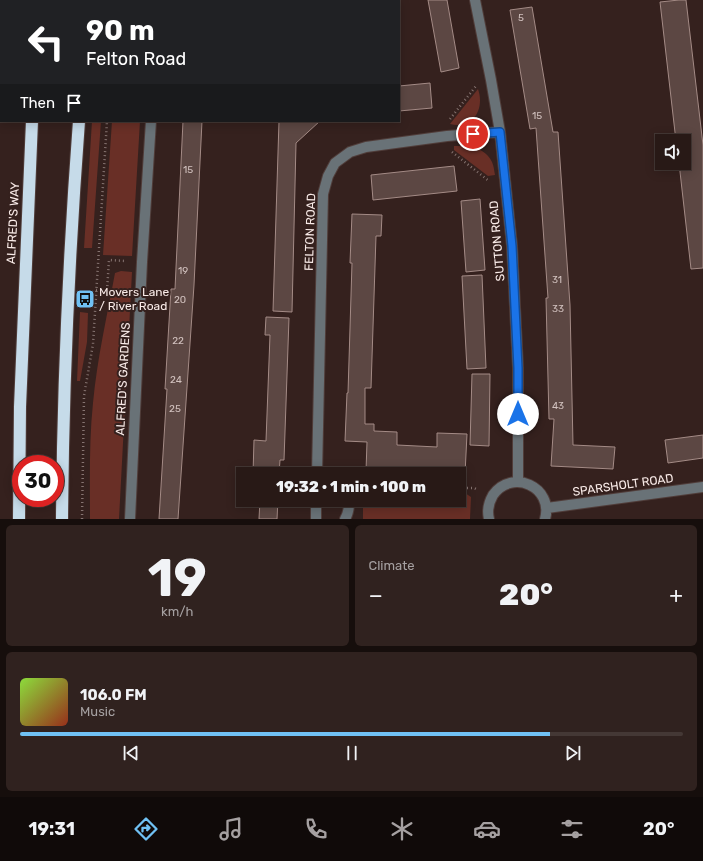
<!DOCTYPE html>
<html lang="en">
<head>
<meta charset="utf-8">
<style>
  body { margin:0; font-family:Rubik,sans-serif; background:#30221f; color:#f1f3f6; height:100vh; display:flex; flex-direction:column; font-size:15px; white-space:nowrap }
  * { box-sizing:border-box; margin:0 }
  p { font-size:13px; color:#a5a0a1 }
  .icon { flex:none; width:22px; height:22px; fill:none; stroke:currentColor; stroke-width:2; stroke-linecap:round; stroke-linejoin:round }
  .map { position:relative; height:519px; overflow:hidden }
  .sheet { display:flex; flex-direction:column; gap:6px; padding:6px; background:#160e0c; flex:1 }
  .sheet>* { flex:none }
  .guide { position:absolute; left:0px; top:0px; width:400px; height:122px; box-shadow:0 2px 10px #0003,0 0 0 1px #443835; background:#202124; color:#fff; overflow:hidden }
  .fabs { position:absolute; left:655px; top:134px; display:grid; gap:8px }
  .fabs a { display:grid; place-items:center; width:36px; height:36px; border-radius:0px; background:#281916; box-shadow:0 2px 10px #0003,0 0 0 1px #443835; font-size:20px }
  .speed { position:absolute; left:12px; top:455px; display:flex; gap:8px; font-size:20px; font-weight:700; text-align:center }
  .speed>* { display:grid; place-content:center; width:52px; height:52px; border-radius:50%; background:#281916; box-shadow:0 2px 10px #0003,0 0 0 1px #443835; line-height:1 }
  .speed .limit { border:6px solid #d22; background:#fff; color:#111 }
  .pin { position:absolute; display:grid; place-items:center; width:34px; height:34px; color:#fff; margin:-17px; border:2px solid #fff; border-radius:50%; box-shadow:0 1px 4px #0007 }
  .me { position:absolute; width:44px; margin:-22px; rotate:0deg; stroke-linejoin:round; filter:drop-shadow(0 0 3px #0008) }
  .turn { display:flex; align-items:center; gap:14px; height:84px; padding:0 20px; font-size:18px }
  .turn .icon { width:52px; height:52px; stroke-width:2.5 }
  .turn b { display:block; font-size:28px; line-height:34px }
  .then { display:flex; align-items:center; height:38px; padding:0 20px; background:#0003; gap:8px; font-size:15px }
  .big { font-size:30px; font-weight:800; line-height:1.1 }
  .sheet .card { flex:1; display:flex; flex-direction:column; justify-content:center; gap:6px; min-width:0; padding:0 14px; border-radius:6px; background:#30221f }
  .sheet .dial { align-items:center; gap:0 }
  .dial b { font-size:52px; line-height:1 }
  .song { display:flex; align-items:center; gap:12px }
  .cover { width:48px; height:48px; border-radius:6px; background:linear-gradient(135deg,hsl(90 70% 55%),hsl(10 70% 35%)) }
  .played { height:4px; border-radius:2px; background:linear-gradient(90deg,#70c1f4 80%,#443835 80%) }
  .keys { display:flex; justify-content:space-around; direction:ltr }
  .heat { display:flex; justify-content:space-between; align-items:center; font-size:22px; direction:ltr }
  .sheet .tiles { flex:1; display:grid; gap:6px; grid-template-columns:1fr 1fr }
  .card:last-child { grid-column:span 2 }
  .trip { position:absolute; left:236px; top:467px; width:230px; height:40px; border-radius:0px; background:#281916; box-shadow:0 2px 10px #0003,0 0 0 1px #443835; font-weight:800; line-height:40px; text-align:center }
  .menu { display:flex; height:64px; justify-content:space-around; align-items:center; background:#100a09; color:#a5a0a1 }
  .menu .icon { width:28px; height:28px }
  .menu .active { color:#70c1f4 }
  .menu b { font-size:18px; color:#f1f3f6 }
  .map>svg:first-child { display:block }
</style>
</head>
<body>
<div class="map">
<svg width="703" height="519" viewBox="0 0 703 519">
  <rect width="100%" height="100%" fill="#35211e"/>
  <path fill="#692f26" d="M 478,89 C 485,109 473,130 450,124 Z
    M 92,121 L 101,121 L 92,248 L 84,248 Z
    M 112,121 L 140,121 L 132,256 L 103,255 Z
    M 454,146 C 469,146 485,147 492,162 C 494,166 494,171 495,175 L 488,176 L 454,150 Z
    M 121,271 L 132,272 L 119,519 L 90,519 C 90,480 89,441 93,403 C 97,359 107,316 115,273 Z
    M 80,312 L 88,313 L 87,342 L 80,381 L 77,381 Z
    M 459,492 L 465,493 L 471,497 L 470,519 L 363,519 L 363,500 L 459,500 Z"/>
  <path fill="#5c4743" stroke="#a48b86" d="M 428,0 L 447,0 L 459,68 L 441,72 Z
    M 679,0 L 686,0 L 703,145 L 703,268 L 691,269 L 679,163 L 684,163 L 684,141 L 676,141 L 660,2 Z
    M 532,7 L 553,132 L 558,132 L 570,305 L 573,445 L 615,447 L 613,469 L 551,466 L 554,419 L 549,419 L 546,298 L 548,298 L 536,128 L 530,129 L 510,10 Z
    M 430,83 L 432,108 L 399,111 L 399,86 Z
    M 183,121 L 202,121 L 194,285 L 178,519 L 159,519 L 167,389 L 165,389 L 171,289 L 175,289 Z
    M 279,121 L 320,121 L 296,143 L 292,312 L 273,311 Z
    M 454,166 L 457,191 L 373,200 L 371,175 Z
    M 480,199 L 485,270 L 466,272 L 461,201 Z
    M 352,214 L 382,215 L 381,236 L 376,236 L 371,388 L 365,388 L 365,424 L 374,424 L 374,431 L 397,432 L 397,445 L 437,447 L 437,433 L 467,434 L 465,474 L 374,474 L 374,471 L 366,471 L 367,442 L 345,441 L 347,393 L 348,393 L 352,263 L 350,263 Z
    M 482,275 L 486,368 L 467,369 L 462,276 Z
    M 266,317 L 289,318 L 284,460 L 280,460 L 279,474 L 253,474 L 254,440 L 266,441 L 270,335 L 265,335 Z
    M 472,374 L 490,374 L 489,446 L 470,445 Z
    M 703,435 L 703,458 L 668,463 L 665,440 Z
    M 260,500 L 278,500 L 277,519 L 259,519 Z"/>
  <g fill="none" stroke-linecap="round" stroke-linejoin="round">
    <g stroke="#503d3a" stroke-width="12">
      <path id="minor" d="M 475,0 L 491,80 L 500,132 L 512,246 L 518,368 L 518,482
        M 239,1 L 240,0
        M 317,474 L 323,194 L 328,176 L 335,163 L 350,152 L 366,147 L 447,136 L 500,132
        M 547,508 L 703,487
        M 130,519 L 142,262 L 151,121
        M 316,519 L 316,500
        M 345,519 C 348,514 350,506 348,500
        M 489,519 C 487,511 489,502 493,495 C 512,468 554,487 545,519"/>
    </g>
    <g stroke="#503d3a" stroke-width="14">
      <path id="highway" d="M 39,1 L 39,0
        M 86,1 L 86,0
        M 19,519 L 20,407 L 32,121
        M 62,519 C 63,386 69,254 79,121"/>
    </g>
    <path stroke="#867471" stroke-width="2.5" stroke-dasharray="1 3" stroke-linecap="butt" d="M 59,0 L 60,1
      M 0,1 L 13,0
      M 122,1 L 122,0
      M 450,119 L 476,86
      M 452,152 L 489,181
      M 96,290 L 107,291 L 109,260 L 125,261
      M 459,488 L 474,488 L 478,490
      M 82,519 L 84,396 L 93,344 L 107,121"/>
    <use href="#minor" stroke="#697277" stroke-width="10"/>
    <use href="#highway" stroke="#c6dbe9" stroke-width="12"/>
  </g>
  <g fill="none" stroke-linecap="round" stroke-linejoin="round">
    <g stroke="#114b97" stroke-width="10">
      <path id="route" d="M 473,134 L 500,132 L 512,246 L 518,368 L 518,414"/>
    </g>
    <use href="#route" stroke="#1a73e8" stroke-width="7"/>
  </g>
  <defs>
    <g id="bus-square" transform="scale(1)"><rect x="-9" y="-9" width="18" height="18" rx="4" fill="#70c1f4" stroke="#35211e"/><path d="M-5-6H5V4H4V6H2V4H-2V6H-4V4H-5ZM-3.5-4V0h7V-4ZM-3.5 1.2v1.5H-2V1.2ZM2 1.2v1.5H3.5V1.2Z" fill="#111"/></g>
  </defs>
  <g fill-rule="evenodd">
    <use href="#bus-square" x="85" y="299"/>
  </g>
  <g text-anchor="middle" stroke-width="4" stroke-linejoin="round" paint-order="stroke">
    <g font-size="10" fill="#d2c2bf">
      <text x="521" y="21">5</text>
      <text x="537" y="119">15</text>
      <text x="188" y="173">15</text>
      <text x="183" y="274">19</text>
      <text x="557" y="283">31</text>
      <text x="180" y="303">20</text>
      <text x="558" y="312">33</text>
      <text x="178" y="344">22</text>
      <text x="176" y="383">24</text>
      <text x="558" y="409">43</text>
      <text x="175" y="412">25</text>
    </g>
    <g font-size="12" fill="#f9ebe8" stroke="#35211e">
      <text transform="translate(13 223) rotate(-87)" y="4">ALFRED'S WAY</text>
      <text transform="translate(310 232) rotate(-88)" y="4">FELTON ROAD</text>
      <text transform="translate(497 241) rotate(-95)" y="4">SUTTON ROAD</text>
      <text transform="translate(123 379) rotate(-87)" y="4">ALFRED'S GARDENS</text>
      <text transform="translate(623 485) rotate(-8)" y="4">SPARSHOLT ROAD</text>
    </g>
    <g font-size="12" fill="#f9ebe8" stroke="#35211e" text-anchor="start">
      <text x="99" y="296">Movers Lane<tspan x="99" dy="14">/ River Road</tspan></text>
    </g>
  </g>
</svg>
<div class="fabs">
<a><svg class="icon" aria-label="sound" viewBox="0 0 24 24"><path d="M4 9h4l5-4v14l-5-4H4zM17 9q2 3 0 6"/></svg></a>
</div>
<div class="speed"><div class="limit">30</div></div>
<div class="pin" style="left:473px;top:134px;background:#d93025"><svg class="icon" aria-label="arrive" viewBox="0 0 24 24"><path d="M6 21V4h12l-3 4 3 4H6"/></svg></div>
<svg class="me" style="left:518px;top:414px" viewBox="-20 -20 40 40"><circle r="19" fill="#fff"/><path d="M0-13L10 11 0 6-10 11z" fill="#1a73e8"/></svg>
<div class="trip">19:32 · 1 min · 100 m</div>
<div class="guide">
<div class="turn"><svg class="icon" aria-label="left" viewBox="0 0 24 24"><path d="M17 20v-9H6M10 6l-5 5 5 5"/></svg><div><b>90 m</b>Felton Road</div></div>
<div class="then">Then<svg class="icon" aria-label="arrive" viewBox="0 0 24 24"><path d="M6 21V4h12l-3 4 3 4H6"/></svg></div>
</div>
</div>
<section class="sheet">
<div class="tiles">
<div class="card dial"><b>19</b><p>km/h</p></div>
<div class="card"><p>Climate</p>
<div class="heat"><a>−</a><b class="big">20°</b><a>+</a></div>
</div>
<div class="card">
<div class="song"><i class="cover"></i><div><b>106.0 FM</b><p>Music</p></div></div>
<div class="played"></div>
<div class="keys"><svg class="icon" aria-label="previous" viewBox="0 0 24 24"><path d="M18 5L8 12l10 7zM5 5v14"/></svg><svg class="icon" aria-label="pause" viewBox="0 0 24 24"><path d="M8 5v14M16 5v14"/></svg><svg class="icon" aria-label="next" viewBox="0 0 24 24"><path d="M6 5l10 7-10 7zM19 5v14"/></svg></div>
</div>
</div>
</section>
<nav class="menu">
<b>19:31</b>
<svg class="icon active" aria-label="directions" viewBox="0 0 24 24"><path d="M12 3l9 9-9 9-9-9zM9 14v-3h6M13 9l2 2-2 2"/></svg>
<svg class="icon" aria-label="music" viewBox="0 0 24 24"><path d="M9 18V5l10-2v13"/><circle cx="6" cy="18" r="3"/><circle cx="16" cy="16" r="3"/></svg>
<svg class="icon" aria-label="phone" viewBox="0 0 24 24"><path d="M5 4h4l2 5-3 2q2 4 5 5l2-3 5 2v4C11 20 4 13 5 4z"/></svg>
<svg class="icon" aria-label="climate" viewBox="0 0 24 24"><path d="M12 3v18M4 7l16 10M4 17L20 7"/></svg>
<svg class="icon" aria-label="car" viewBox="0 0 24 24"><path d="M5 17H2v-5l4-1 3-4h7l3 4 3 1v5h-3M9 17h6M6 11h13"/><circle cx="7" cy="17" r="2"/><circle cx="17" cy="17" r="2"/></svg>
<svg class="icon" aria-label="filters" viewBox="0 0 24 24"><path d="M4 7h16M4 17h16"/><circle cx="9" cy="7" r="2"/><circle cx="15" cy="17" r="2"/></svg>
<b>20°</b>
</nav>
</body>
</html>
